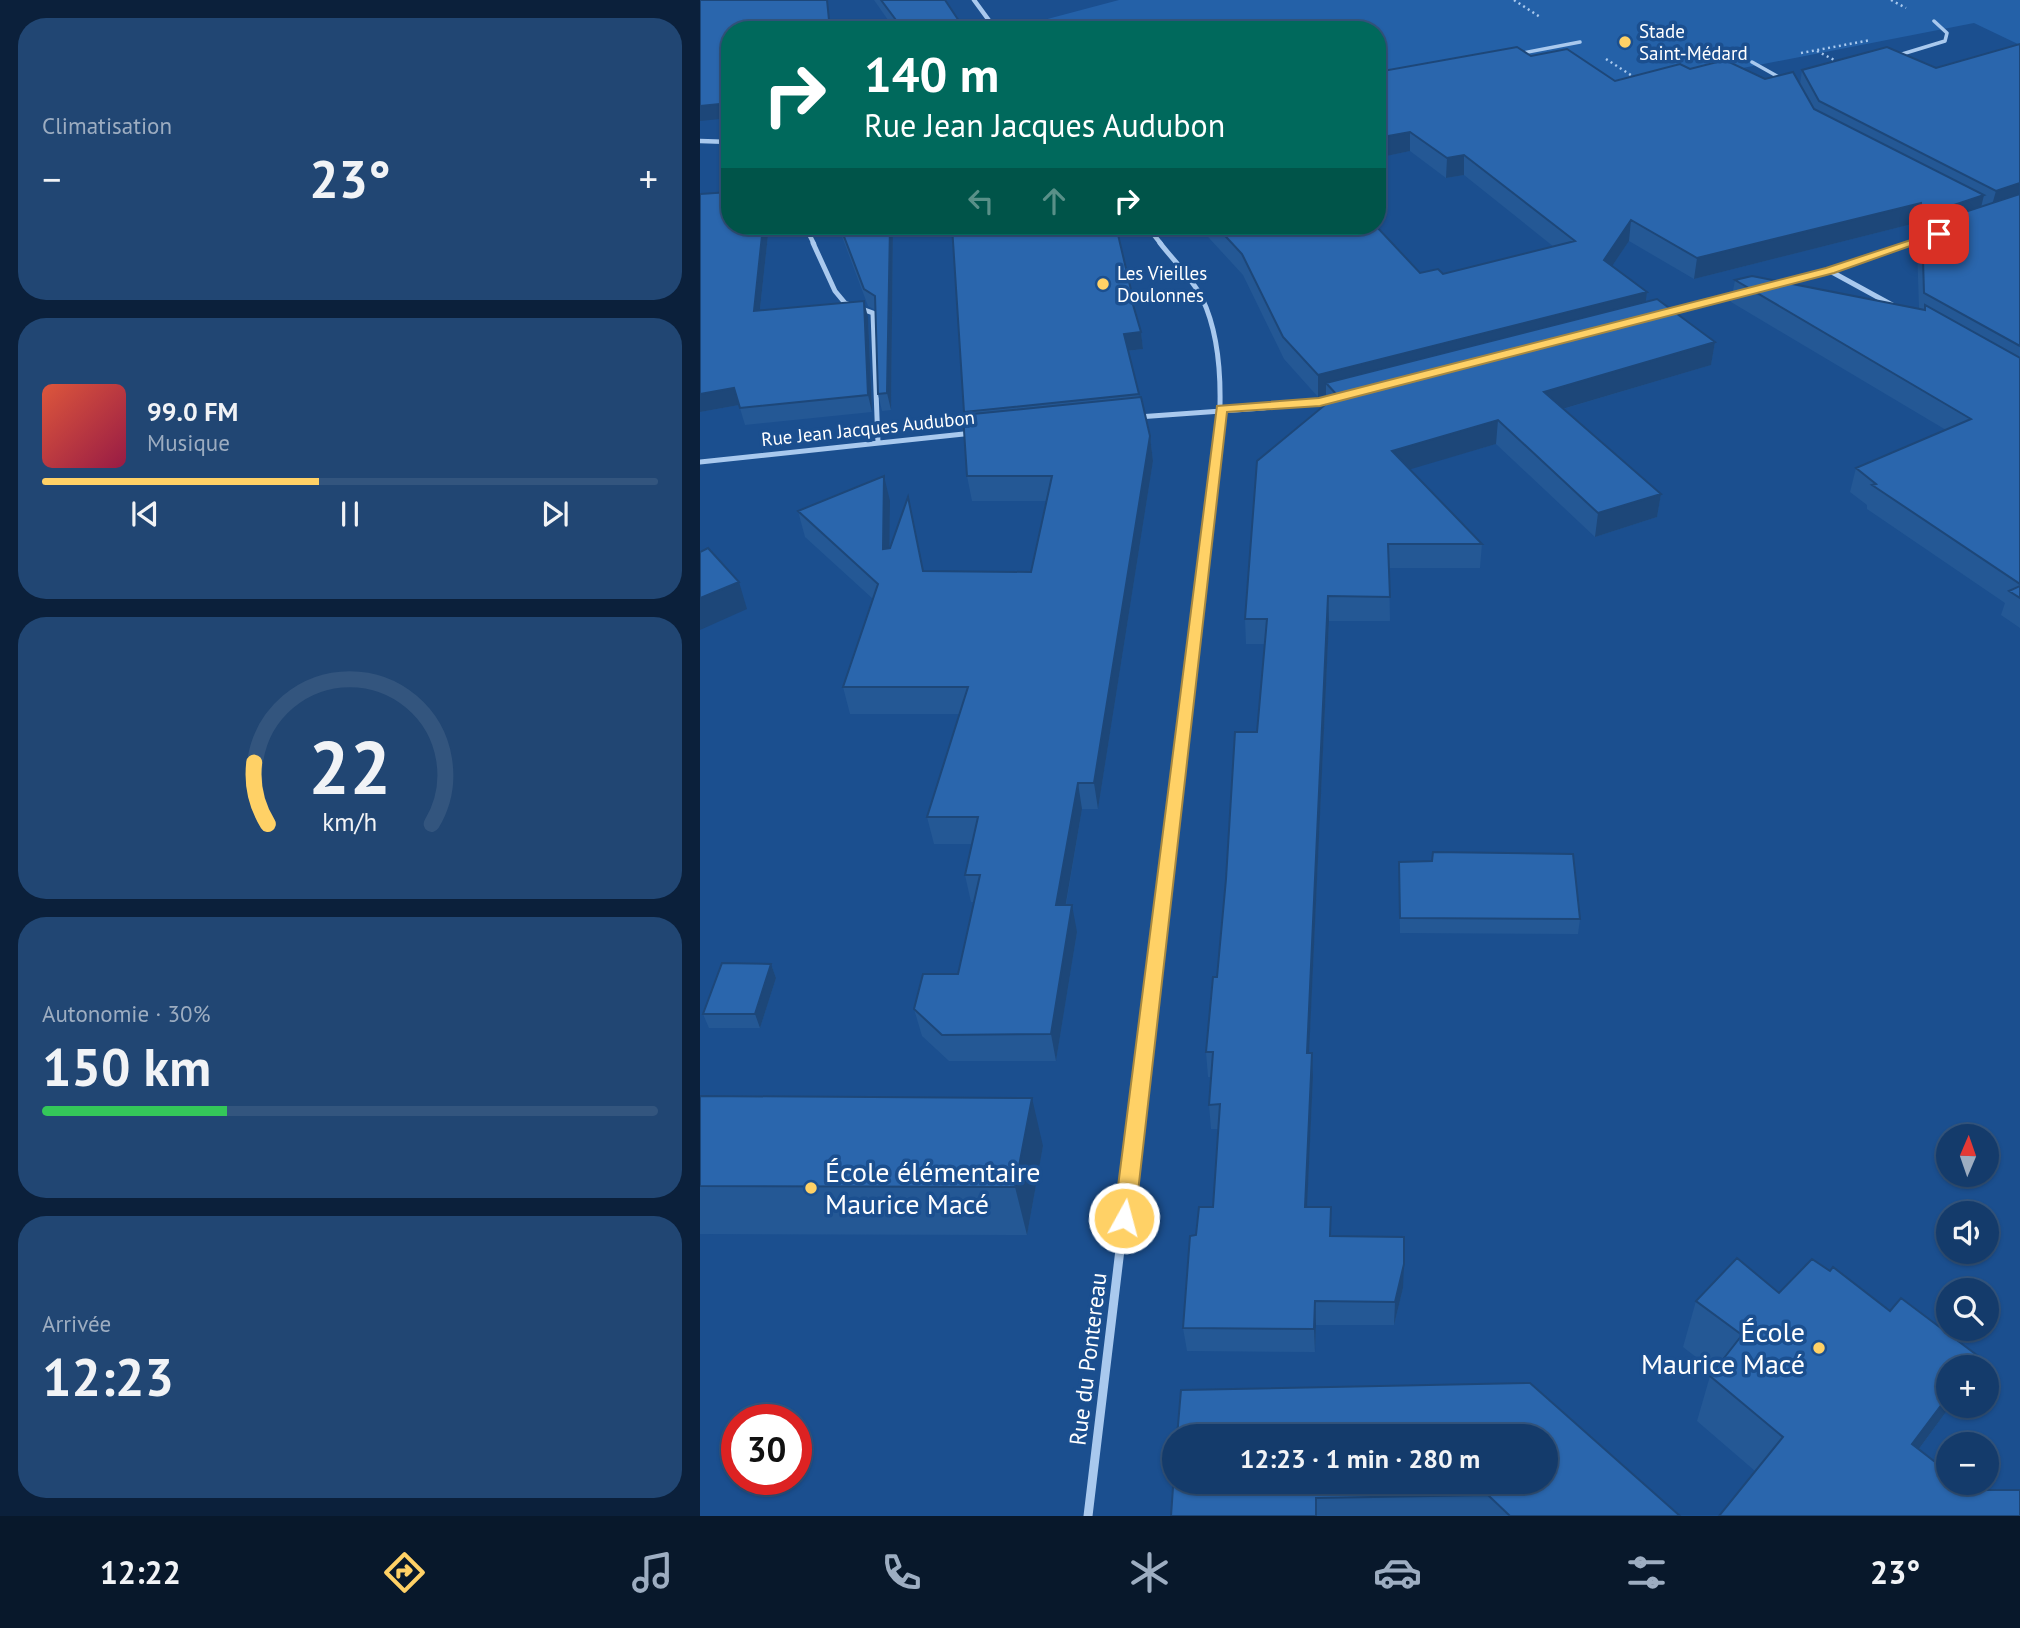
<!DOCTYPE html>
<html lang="fr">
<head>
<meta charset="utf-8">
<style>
  body { margin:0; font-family:"PT Sans",sans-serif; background:#214673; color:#f1f3f6; height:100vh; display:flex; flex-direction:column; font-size:26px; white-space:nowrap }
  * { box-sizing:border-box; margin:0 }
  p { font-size:23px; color:#9dadc1 }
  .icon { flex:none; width:38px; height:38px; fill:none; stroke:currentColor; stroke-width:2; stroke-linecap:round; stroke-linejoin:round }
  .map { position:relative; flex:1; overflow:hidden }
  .sheet { display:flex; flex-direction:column; gap:18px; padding:18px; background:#0b203b; width:700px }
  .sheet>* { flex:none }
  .top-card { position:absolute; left:21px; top:21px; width:665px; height:214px; border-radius:28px; box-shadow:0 2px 5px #0004,0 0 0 2px #33557e; background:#00695c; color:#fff; overflow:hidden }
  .needle { width:46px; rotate:2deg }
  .controls { position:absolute; left:1236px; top:1124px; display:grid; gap:14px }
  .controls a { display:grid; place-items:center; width:63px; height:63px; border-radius:50%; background:#143b6b; box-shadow:0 2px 5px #0004,0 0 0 2px #33557e; font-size:35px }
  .speed { position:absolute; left:21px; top:1404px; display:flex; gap:14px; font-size:35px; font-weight:700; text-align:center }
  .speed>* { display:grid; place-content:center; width:91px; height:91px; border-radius:50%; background:#143b6b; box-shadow:0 2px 5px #0004,0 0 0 2px #33557e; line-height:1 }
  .speed .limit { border:10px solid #d22; background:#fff; color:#111 }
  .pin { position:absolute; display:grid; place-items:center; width:60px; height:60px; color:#fff; margin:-30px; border-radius:14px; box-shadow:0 4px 10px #0006 }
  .me { position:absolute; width:77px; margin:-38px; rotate:7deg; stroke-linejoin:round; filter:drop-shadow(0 0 5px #0008) }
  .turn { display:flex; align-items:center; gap:24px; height:147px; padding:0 28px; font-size:32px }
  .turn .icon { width:91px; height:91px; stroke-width:2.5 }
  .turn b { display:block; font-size:49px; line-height:60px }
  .lanes { display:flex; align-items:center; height:66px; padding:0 28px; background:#0003; justify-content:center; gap:35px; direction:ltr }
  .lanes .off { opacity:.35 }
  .big { font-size:52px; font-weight:600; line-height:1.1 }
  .sheet .card { flex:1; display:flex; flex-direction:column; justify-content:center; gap:10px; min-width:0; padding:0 24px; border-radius:28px; background:#214673 }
  .sheet .dial { align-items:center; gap:0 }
  .dial svg { height:182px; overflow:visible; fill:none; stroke:#33557e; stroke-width:7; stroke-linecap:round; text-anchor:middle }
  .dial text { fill:#f1f3f6; stroke:none }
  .song { display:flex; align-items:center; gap:21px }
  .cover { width:84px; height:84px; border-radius:10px; background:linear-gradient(135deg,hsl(10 70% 55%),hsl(340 70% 35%)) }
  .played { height:7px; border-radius:4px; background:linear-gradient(90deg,#ffd166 45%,#33557e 45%) }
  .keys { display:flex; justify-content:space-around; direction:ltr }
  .heat { display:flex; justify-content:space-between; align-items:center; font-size:38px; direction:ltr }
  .charge { height:10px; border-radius:5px; background:linear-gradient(90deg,#34c759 30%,#33557e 0) }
  .trip { position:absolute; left:462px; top:1424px; width:396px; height:70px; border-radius:35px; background:#143b6b; box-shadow:0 2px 5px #0004,0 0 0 2px #33557e; font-weight:600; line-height:70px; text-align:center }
  .tab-bar { display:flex; height:112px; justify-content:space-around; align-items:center; background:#08182b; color:#9dadc1 }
  .tab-bar .icon { width:49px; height:49px }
  .tab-bar .active { color:#ffd166 }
  .tab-bar b { font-size:32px; color:#f1f3f6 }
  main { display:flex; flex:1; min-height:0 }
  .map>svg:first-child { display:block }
</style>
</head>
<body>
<main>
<section class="sheet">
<div class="card"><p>Climatisation</p>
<div class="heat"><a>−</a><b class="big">23°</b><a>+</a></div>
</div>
<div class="card">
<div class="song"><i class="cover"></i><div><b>99.0 FM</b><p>Musique</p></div></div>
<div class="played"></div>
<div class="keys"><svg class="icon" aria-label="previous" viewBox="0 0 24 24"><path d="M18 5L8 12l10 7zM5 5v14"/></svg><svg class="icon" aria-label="pause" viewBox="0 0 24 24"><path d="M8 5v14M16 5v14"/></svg><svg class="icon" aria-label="next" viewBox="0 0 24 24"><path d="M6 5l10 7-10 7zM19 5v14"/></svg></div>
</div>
<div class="card dial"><svg viewBox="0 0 100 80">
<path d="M14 69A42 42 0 1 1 86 69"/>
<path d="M14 69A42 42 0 0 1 8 42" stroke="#ffd166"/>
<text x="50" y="56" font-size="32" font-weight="700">22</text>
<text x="50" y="72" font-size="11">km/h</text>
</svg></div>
<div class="card"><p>Autonomie · 30%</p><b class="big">150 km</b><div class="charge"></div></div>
<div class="card"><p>Arrivée</p><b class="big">12:23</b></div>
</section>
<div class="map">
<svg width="1320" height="1516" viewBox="0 0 1320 1516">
  <rect width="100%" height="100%" fill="#1b4f8f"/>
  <path fill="#2461a8" d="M 419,0 L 1320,0 L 1320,45 L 1274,23 L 909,94 L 677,89 L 677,30 L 324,30 L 321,26 Z"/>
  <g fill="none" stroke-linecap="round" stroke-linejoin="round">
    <path stroke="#a9c9ee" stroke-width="2.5" stroke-dasharray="2 3.5" stroke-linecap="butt" d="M 814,0 L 840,17
      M 1191,0 L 1206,8
      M 1117,51 L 1140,63
      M 1101,53 L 1171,40
      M 906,59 L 937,79"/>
    <path stroke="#a9c9ee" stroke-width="3.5" d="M 818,54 L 880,42
      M 1199,55 L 1245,41 L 1247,33 L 1234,21
      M 1052,62 L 1084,80"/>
    <path stroke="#a9c9ee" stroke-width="4.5" d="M 274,0 L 296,30
      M 0,141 L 30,142
      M 105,226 L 114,244
      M 447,226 L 461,244
      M 1207,244 L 1226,238"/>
    <path stroke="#a9c9ee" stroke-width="5" d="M 113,243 L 135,291 L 145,303 L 173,313 L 178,443
      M 460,243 C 473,260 492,278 502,298 C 537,371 512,484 503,562
      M 1130,271 L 1194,306
      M 1077,284 L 1130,271 L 1212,243
      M 965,313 L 1039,294
      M 438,417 L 563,408 L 635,398
      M 0,462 L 273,433"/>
    <path stroke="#a9c9ee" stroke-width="7" d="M 453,976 L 503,560"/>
    <path stroke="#a9c9ee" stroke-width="9" d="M 388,1516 L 453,975"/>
  </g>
  <path fill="#245895" d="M 174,0 L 245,0 L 265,30 L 195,30 Z
    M 1320,44 L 1320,628 L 1301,615 L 1305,603 L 1167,509 L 1167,505 L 1150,492 L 1156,468 L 1246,430 L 1031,302 L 1035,280 L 1219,308 L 1217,247 L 1220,235 L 1216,236 L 1216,223 L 994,279 L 929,241 L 912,266 L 947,292 L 945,302 L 1015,342 L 1011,365 L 863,409 L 961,494 L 957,517 L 895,537 L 796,444 L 709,469 L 782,544 L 780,568 L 689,568 L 690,621 L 629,621 L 609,1053 L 612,1053 L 613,1077 L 607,1207 L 632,1236 L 703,1288 L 694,1325 L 616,1325 L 615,1352 L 487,1351 L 483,1328 L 496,1235 L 513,1207 L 518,1129 L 511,1129 L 509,1105 L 511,1077 L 508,1077 L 506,1052 L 517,977 L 557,732 L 565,644 L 546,644 L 545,619 L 626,404 L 626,395 L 618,397 L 584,359 L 543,275 L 498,226 L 676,226 L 720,273 L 743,274 L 854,247 L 764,175 L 746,178 L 710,151 L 677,158 L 677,72 L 831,56 L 915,81 L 990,69 L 1100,84 L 1102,70 L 1236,68 Z
    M 0,194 L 69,226 L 60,310 L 168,317 L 172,412 L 45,425 L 39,405 L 0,412 Z
    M 138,226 L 193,226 L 191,410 L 182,411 L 178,394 L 175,310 L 168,306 Z
    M 252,226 L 431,290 L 432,302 L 441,332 L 443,349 L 428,351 L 439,397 L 450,436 L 453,461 L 398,809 L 382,809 L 366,905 L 377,932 L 356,1061 L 249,1061 L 222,1036 L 214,1009 L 258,974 L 274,902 L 271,902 L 265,875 L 272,844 L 234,844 L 227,817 L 260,714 L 150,714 L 143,687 L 173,599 L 105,537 L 98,511 L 190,501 L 189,548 L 223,571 L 331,572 L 346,501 L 272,501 L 267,476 L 265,415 Z
    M 699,862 L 880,919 L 878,934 L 700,933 Z
    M 71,964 L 76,978 L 60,1028 L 9,1028 L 3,1014 Z
    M 0,1096 L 343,1146 L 327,1235 L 0,1234 Z
    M 1079,1293 L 1248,1405 L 1251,1405 L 1219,1449 L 1270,1490 L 1320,1516 L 1055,1471 L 997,1421 L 1010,1376 L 1014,1371 L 983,1347 L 996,1301 Z
    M 474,1473 L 845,1482 L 980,1516 L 471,1516 Z"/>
  <path fill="#1d4779" d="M 238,20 L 240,30 L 200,30 L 199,24 Z
    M 30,103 L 30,118 L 0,121 L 0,106 Z
    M 710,132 L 710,151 L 677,158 L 677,138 Z
    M 764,155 L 764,175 L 746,178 L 747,158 Z
    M 1320,183 L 1320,199 L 1290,212 L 1296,191 Z
    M 1284,195 L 1279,216 L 1222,226 L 1220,235 L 1216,236 L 1221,216 Z
    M 1221,203 L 1216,223 L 994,279 L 997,258 Z
    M 931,220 L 929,241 L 902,281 L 904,260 Z
    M 63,226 L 69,226 L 58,327 L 54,311 Z
    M 190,226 L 193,226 L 191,410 L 187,393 Z
    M 947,292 L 944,313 L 626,383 L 626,395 L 618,397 L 618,375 Z
    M 164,301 L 168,317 L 172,412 L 168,395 Z
    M 441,332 L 443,349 L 426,351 L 424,334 Z
    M 1015,342 L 1011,365 L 842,415 L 844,392 Z
    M 34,388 L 39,405 L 0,412 L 0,394 Z
    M 798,420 L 796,444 L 691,475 L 692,451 Z
    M 450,436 L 453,461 L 398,809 L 394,783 Z
    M 184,476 L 190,501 L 189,575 L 183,549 Z
    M 961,494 L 957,517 L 895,537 L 898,513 Z
    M 39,582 L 47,609 L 0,630 L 0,598 Z
    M 628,596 L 629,621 L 608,1077 L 607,1053 Z
    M 378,783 L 382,809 L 361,932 L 356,905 Z
    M 372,905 L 377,932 L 356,1061 L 351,1034 Z
    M 71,964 L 76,978 L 60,1028 L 55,1014 Z
    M 612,1053 L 613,1077 L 606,1231 L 605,1207 Z
    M 332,1098 L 343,1146 L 327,1235 L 315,1187 Z
    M 704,1264 L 703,1288 L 694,1325 L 695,1302 Z
    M 615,1301 L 616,1325 L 615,1352 L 614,1329 Z
    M 1248,1396 L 1248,1405 L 1251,1405 L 1191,1487 L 1212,1444 Z"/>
  <path fill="#2a66ad" stroke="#1d4779" stroke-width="2" d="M 0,0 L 127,0 L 130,30 L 30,30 L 30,103 L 0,106 Z
    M 181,0 L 245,0 L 265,30 L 241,30 L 238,20 L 199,24 Z
    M 1320,44 L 1320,183 L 1296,191 L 1119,101 L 1102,70 L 1187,47 L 1236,68 Z
    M 817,47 L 831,56 L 867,49 L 915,81 L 980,64 L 990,69 L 1025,60 L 1065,79 L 1093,72 L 1114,109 L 1284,195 L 1221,216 L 1221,203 L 997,258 L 931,220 L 904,260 L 947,292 L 618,375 L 583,337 L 542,254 L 516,226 L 676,226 L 720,273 L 738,269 L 743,274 L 875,241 L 764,155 L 747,158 L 710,132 L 677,138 L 677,72 Z
    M 30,192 L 30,226 L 63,226 L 54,311 L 164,301 L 168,395 L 40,408 L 34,388 L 0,394 L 0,194 Z
    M 1320,194 L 1320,346 L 1224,293 L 1222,226 Z
    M 140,226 L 190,226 L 187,393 L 178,394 L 175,296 L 164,289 Z
    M 252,226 L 416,226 L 431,290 L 429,291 L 441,332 L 424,334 L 439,394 L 264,412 Z
    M 1052,276 L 1225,310 L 1225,305 L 1320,358 L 1320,584 L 1172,485 L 1176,484 L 1156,468 L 1271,419 L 1035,280 Z
    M 957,299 L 1015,342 L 844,392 L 961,494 L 898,513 L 798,420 L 692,451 L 782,544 L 688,544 L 690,597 L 628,596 L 607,1053 L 612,1053 L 605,1207 L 631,1207 L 630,1236 L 704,1237 L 704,1264 L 695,1302 L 615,1301 L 614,1329 L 483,1328 L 490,1236 L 496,1235 L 499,1207 L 513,1207 L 520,1104 L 509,1105 L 513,1052 L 506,1052 L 513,977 L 517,977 L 526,879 L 535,732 L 557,732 L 567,619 L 545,619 L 557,461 L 637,395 L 626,383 Z
    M 441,397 L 450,436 L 394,783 L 378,783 L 356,905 L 372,905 L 351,1034 L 242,1035 L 214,1009 L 223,974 L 258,974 L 280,875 L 265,875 L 278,817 L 227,817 L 268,687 L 143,687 L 178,584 L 98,511 L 184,476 L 183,549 L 190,548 L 208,497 L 223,571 L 331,572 L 352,476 L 267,476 L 263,415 Z
    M 8,548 L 39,582 L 0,598 L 0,552 Z
    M 1320,586 L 1320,598 L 1309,591 Z
    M 733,852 L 873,854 L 880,919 L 700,918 L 699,862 L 732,861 Z
    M 22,963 L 71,964 L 55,1014 L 3,1014 Z
    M 0,1096 L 332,1098 L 315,1187 L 0,1186 Z
    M 1037,1258 L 1079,1293 L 1112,1259 L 1130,1271 L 1133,1267 L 1190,1311 L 1201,1298 L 1278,1356 L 1270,1367 L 1248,1367 L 1248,1396 L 1212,1444 L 1248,1472 L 1248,1482 L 1260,1482 L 1270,1490 L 1320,1490 L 1320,1516 L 1019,1516 L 1083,1437 L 1010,1376 L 1042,1335 L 996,1301 Z
    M 830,1383 L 980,1516 L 810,1516 L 788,1495 L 616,1498 L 616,1516 L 471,1516 L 474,1473 L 474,1482 L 845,1482 L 845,1437 L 477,1437 L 481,1390 Z"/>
  <path fill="#ffd166" stroke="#a68842" stroke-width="2" d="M 1235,232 L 1244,234 L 1134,273 L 620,406 L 527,412 L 435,1218 L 432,1224 L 424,1227 L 417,1224 L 414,1218 L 517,406 L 619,398 L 1126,268 Z"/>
  <g fill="#ffd166" stroke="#1b4f8f" stroke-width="2.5">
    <circle cx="925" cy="42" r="7"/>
    <circle cx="403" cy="284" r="7"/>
    <circle cx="111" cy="1188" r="7"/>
    <circle cx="1119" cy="1348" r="7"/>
  </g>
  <g text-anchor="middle" stroke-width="7" stroke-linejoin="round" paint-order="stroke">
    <g font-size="19" fill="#fff" stroke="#1b4f8f" text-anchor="start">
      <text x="939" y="38">Stade<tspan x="939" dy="22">Saint-Médard</tspan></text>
      <text x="417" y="280">Les Vieilles<tspan x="417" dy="22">Doulonnes</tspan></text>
    </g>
    <g font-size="19" fill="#fff" stroke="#1b4f8f">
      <text transform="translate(168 428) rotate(-6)" y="7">Rue Jean Jacques Audubon</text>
    </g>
    <g font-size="23" fill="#fff" stroke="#1b4f8f">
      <text transform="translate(388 1359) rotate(-83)" y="8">Rue du Pontereau</text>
    </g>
    <g font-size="28" fill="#fff" stroke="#1b4f8f" text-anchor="start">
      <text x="125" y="1182">École élémentaire<tspan x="125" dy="32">Maurice Macé</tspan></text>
      <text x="1105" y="1342" text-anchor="end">École<tspan x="1105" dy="32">Maurice Macé</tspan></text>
    </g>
  </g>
</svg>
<div class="controls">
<a><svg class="needle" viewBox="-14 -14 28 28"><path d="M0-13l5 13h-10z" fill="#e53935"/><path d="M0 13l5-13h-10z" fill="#9dadc1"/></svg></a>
<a><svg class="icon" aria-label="sound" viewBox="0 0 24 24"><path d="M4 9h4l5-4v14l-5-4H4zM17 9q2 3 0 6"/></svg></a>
<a><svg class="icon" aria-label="search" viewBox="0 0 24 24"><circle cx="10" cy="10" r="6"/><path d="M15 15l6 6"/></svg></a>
<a>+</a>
<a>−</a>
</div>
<div class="speed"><div class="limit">30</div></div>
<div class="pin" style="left:1239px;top:234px;background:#d93025"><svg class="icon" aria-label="arrive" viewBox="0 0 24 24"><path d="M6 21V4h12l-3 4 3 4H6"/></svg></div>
<svg class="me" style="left:424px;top:1218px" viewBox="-20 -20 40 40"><circle r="17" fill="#ffd166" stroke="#fff" stroke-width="3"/><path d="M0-11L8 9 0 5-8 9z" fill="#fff"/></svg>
<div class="trip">12:23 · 1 min · 280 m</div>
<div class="top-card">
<div class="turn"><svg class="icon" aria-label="right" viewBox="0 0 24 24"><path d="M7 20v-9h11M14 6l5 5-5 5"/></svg><div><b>140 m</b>Rue Jean Jacques Audubon</div></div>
<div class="lanes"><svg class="icon off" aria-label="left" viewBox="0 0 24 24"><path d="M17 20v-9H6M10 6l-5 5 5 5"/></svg><svg class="icon off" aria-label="ahead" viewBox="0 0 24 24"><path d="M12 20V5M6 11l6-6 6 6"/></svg><svg class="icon" aria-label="right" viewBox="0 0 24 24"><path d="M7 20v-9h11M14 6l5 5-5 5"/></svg></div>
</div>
</div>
</main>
<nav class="tab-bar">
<b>12:22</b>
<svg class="icon active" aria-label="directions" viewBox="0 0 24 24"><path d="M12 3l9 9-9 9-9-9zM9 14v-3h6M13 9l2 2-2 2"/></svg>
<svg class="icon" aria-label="music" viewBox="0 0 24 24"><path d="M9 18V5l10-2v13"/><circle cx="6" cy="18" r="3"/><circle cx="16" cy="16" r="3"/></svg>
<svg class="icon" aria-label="phone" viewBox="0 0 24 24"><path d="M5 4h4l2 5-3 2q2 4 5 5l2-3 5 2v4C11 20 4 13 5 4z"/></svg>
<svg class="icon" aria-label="climate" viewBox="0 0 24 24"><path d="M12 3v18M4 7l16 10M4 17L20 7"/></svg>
<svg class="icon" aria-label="car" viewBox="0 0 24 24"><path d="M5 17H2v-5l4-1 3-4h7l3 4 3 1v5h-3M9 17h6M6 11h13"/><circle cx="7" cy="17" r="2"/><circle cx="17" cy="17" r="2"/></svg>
<svg class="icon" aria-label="filters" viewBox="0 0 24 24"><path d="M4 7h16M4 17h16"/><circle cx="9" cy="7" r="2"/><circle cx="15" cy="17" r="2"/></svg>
<b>23°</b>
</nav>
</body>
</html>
